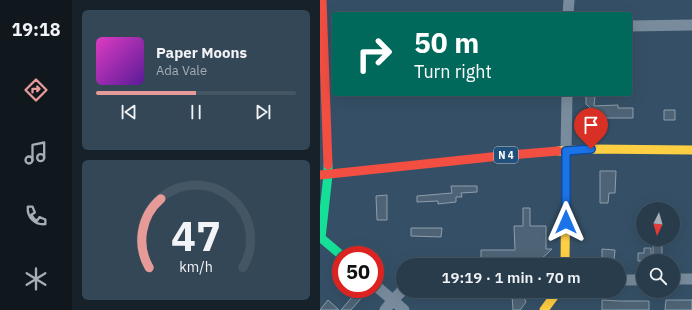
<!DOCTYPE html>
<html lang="en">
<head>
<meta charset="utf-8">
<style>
  body { margin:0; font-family:"IBM Plex Sans",sans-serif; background:#344756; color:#f1f3f6; height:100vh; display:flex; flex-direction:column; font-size:15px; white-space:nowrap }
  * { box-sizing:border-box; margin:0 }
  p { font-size:13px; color:#a5adb5 }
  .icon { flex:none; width:22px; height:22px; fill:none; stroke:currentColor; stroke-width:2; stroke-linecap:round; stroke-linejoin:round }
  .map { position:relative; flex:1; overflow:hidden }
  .drawer { display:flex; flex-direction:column; gap:10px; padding:10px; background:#16212a; width:248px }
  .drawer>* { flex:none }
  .banner { position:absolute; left:12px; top:12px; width:300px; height:84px; border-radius:4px; box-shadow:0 4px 16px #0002,0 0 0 1px #445664; background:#00695c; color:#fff; overflow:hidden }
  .needle { width:26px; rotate:185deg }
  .controls { position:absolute; left:316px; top:202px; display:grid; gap:8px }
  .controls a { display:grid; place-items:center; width:44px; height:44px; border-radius:50%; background:#283c4c; box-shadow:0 4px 16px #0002,0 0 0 1px #445664; font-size:20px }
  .speed { position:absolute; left:12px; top:246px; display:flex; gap:8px; font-size:20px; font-weight:700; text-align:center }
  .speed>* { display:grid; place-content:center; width:52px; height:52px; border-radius:50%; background:#283c4c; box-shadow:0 4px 16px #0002,0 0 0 1px #445664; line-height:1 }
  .speed .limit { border:6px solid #d22; background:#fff; color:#111 }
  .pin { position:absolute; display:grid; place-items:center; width:34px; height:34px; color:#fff; margin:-41px -17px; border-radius:50% 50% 50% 0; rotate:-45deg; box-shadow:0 0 4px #0007 }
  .pin .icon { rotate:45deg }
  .me { position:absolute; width:44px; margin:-22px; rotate:0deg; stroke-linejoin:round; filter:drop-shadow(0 0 3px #0008) }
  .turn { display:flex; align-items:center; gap:14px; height:84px; padding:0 16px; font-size:18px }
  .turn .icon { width:52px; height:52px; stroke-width:2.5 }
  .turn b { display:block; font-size:28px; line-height:34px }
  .drawer .widget { flex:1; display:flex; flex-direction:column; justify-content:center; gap:6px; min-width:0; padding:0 14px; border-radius:6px; background:#344756 }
  .drawer .dial { align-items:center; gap:0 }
  .dial svg { height:104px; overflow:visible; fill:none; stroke:#445664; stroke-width:7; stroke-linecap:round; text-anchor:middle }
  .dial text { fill:#f1f3f6; stroke:none }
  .song { display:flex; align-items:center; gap:12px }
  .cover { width:48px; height:48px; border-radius:6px; background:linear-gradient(135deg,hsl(310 70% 55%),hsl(270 70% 35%)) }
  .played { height:4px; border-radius:2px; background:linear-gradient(90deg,#e69b98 50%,#445664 50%) }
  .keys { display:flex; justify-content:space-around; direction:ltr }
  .trip { position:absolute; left:76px; top:258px; width:230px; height:40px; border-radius:20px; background:#283c4c; box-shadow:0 4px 16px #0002,0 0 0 1px #445664; font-weight:600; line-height:40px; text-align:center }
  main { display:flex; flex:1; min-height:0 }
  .tab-bar { display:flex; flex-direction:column; width:72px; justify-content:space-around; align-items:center; background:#10181e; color:#a5adb5 }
  .tab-bar .icon { width:28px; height:28px }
  .tab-bar .on { color:#e69b98 }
  .tab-bar b { font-size:18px; color:#f1f3f6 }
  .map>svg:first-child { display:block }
</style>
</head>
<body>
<main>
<nav class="tab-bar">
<b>19:18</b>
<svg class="icon on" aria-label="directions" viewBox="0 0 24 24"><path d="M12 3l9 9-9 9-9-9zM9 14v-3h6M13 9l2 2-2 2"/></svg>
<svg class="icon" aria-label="music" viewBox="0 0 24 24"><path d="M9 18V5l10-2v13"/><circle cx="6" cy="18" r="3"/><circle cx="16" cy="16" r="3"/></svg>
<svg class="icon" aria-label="phone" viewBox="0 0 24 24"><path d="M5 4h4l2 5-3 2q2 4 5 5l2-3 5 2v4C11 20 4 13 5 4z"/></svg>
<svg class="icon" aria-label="climate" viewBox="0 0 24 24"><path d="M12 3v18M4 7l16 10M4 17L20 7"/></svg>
</nav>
<section class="drawer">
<div class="widget">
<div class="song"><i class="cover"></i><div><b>Paper Moons</b><p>Ada Vale</p></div></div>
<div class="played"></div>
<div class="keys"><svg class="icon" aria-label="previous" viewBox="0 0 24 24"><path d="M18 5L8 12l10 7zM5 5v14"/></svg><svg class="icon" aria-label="pause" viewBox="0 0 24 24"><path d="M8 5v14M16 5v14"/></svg><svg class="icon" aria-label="next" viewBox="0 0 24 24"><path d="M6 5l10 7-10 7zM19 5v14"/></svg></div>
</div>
<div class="widget dial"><svg viewBox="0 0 100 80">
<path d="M14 69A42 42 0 1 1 86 69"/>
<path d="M14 69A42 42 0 0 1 23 16" stroke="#e69b98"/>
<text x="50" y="56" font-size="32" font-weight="700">47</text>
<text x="50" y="72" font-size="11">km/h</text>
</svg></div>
</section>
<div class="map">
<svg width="372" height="310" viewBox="0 0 372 310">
  <rect width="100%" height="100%" fill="#355066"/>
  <path fill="#4e6476" stroke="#8d9eac" d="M 266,96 L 275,96 L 274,106 L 298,105 L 298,108 L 313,108 L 313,118 L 281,118 L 266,104 Z
    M 344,110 L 355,110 L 355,120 L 344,120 Z
    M 280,171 L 296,171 L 295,193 L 289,193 L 288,203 L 280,203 Z
    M 131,186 L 157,186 L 157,192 L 141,193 L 142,197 L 136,197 L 136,202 L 118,204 L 118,201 L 97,202 L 97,196 L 132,193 Z
    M 67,195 L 67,220 L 57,220 L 56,196 Z
    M 203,208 L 210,208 L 210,226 L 226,226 L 226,249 L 232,249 L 218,262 L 183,262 L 183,265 L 161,265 L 161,250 L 195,250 L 194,226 L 203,226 Z
    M 91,228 L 122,228 L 121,237 L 91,236 Z
    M 333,245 L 342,246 L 342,255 L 333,254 Z
    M 324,248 L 331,248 L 331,261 L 318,261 L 318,253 L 324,253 Z
    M 282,249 L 295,250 L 294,261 L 282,260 Z
    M 39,289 L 49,289 L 31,310 L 21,310 Z
    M 192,295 L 203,295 L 206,302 L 200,310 L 193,310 Z
    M 8,300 L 19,310 L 0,310 Z
    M 282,300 L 300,301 L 329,301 L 329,310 L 282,310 Z
    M 346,300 L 372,300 L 372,310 L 345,310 Z"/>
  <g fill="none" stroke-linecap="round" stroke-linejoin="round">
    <path stroke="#798c9d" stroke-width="11" d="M 248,14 L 249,0
      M 310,26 L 372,25
      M 246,151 L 247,94
      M 353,279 L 372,279
      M 299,280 L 323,280
      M 55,285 L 84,310
      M 65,310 L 73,300 L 83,290"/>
    <path stroke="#16e098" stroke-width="9" d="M 8,165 L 8,175 L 1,238 L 21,255"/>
    <path stroke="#ffcf43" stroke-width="9" d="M 238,151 L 271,149 L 372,150
      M 245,265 L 246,151
      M 224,310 L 238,291"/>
    <path stroke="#f24e42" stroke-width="9" d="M 2,0 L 8,165
      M 0,175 L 190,155 L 238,151"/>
  </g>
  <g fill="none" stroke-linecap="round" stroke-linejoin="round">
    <g stroke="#114b97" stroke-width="10">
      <path id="route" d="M 246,222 L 246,151 L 271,149"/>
    </g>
    <use href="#route" stroke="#1a73e8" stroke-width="7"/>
  </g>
  <g text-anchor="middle" stroke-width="4" stroke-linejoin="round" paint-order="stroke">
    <rect fill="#21517a" stroke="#bccbd7" stroke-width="1" x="174" y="147" width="24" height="16" rx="3"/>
    <g font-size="10" font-weight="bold" fill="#fff">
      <text x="186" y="159">N 4</text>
    </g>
  </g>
</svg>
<div class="controls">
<a><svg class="needle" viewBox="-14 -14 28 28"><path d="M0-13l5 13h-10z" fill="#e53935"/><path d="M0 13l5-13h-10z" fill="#a5adb5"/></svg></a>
<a><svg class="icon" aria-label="search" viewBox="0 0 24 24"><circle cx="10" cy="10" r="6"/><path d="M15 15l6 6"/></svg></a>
</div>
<div class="speed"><div class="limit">50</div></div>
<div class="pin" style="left:271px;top:149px;background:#d93025"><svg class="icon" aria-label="arrive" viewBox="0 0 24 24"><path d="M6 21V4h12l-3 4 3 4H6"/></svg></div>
<svg class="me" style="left:246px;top:222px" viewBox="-20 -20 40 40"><path d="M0-17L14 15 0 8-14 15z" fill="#1a73e8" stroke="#fff" stroke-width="4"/></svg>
<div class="trip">19:19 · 1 min · 70 m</div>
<div class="banner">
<div class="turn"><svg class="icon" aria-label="right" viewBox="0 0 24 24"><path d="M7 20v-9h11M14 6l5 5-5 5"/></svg><div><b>50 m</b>Turn right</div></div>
</div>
</div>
</main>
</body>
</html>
